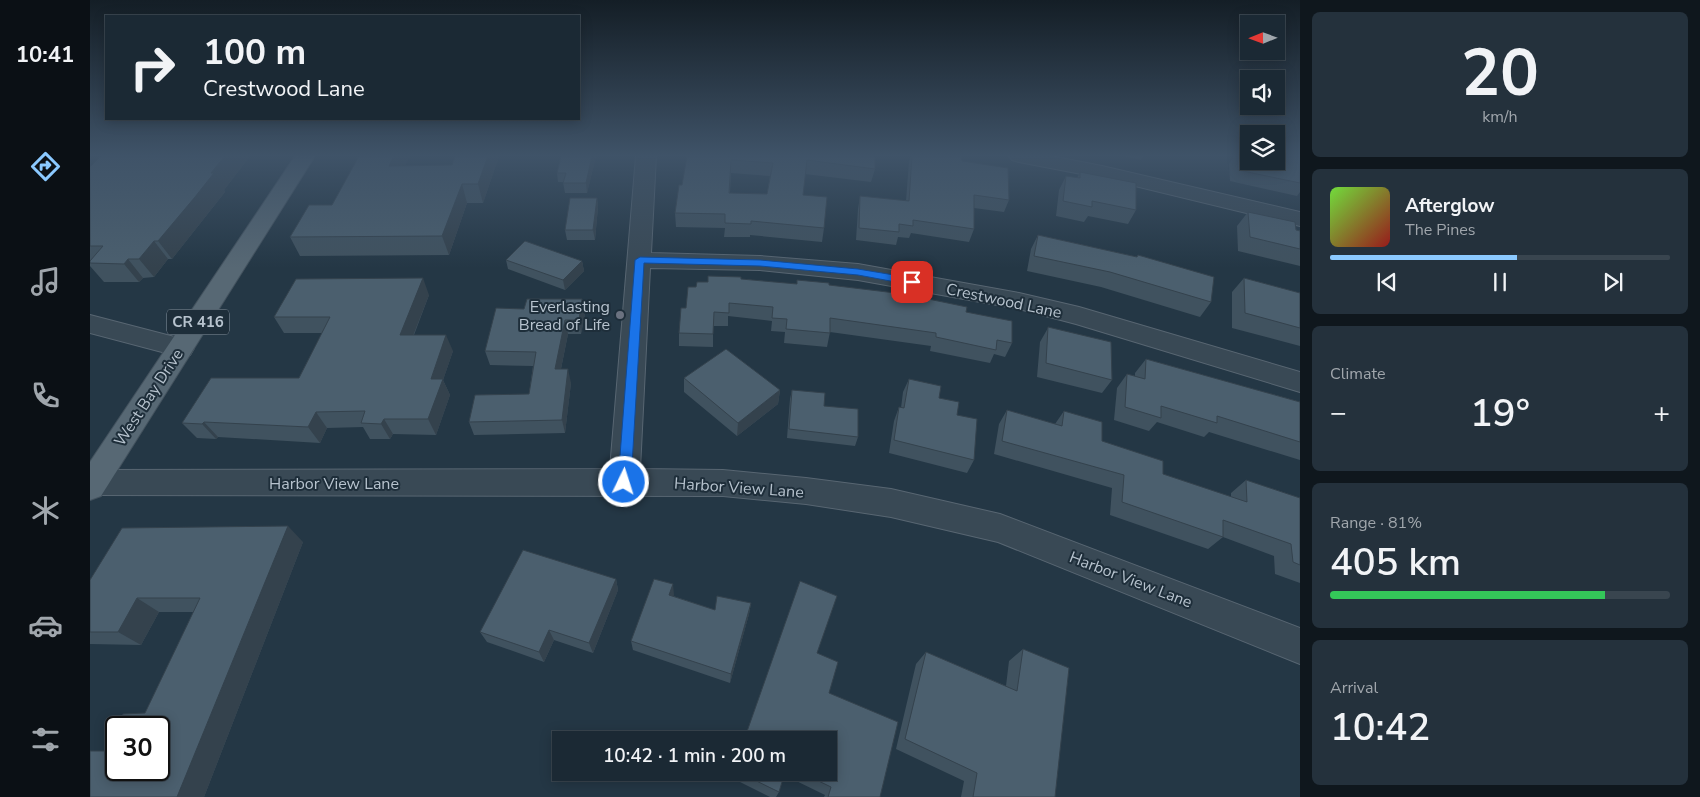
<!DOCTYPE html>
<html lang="en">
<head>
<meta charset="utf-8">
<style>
  body { margin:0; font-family:"Nunito Sans",sans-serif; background:#24313c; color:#f1f3f6; height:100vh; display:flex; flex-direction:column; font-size:19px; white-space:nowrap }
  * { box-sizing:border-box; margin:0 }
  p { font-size:16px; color:#a0a6ac }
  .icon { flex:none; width:28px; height:28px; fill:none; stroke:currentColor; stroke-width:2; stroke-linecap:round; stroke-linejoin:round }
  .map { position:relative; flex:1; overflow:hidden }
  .panel { display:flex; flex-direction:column; gap:12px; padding:12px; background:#0f171d; width:400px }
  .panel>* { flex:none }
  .top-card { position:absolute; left:15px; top:15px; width:475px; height:105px; border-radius:0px; box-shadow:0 2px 12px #0003,0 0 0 1px #39454f; background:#1b2934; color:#f1f3f6; overflow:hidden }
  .needle { width:32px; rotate:269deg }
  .fabs { position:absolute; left:1150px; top:15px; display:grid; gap:10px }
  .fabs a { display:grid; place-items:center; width:45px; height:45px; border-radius:0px; background:#1b2934; box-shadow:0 2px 12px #0003,0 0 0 1px #39454f; font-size:25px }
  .speed { position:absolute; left:15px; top:716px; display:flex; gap:10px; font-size:25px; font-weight:700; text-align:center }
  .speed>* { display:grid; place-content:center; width:65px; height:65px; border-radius:50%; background:#1b2934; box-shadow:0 2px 12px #0003,0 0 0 1px #39454f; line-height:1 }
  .speed .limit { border:2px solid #111; border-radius:8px; background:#fff; color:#111 }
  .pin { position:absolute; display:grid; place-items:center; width:42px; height:42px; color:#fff; margin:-21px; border-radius:10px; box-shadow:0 2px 8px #0006 }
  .me { position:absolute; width:55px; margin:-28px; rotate:4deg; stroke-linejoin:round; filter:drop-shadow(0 0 4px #0008) }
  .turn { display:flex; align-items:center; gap:18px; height:105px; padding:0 15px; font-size:22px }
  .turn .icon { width:65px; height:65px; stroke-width:2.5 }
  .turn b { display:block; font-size:35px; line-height:42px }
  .big { font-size:38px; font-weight:600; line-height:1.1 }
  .panel .tile { flex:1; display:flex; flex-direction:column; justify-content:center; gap:8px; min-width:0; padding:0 18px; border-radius:8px; background:#24313c }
  .panel .dial { align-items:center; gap:0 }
  .dial b { font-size:65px; line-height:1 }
  .song { display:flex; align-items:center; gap:15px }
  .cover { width:60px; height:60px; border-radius:8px; background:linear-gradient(135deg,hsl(100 70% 55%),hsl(0 70% 35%)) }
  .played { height:5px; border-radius:2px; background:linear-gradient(90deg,#8bc9ff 55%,#39454f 55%) }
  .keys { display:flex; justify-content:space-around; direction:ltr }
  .heat { display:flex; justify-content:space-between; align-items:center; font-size:28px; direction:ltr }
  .charge { height:8px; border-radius:4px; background:linear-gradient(90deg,#34c759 81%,#39454f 0) }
  .trip { position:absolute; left:462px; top:731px; width:285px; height:50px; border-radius:0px; background:#1b2934; box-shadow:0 2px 12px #0003,0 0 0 1px #39454f; font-weight:600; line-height:50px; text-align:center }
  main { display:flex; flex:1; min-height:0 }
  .tabs { display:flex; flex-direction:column; width:90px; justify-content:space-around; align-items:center; background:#0b1015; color:#a0a6ac }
  .tabs .icon { width:35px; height:35px }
  .tabs .selected { color:#8bc9ff }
  .tabs b { font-size:22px; color:#f1f3f6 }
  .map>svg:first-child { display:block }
</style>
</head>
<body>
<main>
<nav class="tabs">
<b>10:41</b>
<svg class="icon selected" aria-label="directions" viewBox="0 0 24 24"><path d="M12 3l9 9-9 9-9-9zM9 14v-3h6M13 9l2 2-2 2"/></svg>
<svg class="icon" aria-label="music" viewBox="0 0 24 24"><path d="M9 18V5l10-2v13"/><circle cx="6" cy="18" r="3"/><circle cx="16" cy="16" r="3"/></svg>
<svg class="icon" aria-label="phone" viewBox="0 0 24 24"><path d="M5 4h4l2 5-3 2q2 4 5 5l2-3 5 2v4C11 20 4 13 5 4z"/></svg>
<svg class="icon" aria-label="climate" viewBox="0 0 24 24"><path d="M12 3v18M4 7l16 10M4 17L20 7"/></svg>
<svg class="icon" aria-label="car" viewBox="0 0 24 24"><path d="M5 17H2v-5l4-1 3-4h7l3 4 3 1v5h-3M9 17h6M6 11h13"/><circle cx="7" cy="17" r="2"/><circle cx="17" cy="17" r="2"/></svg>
<svg class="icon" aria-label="filters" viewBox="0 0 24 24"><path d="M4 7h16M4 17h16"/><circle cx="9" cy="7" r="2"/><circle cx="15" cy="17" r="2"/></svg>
</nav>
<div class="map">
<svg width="1210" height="797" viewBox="0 0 1210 797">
  <rect width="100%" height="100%" fill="#243745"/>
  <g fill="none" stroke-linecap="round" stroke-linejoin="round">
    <g stroke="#586672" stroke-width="2">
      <path id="minor" d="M 546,156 L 566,156 L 561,253 L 670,256 L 768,264 L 929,293 L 989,307 L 1210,372 L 1210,392 L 986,324 L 929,309 L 768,280 L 670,270 L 560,268 L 550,469 L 633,470 L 716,478 L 801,489 L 910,514 L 1210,628 L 1210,664 L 908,542 L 801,517 L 716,504 L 633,496 L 0,495 L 0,471 L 2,470 L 520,469 Z
        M 919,156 L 961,156 L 1012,166 L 1210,212 L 1210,226 L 1012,178 L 929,162 L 922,160 Z
        M 0,315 L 100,341 L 104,348 L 100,355 L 91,357 L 0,333 Z"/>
    </g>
    <g stroke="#43525e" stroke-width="2">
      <path id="major" d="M 205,156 L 225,156 L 11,496 L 0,500 L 0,462 Z"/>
    </g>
    <use href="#minor" fill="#394955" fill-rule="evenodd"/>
    <use href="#major" fill="#576874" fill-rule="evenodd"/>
  </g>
  <path fill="#40525f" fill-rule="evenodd" d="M 11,156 L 160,156 L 134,190 L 135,192 L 82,259 L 78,259 L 64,277 L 53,278 L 49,282 L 14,282 L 0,266 L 0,167 Z
    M 365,156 L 409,156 L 393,203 L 377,203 L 359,255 L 210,256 L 200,237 L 242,205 L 316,166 L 362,165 Z
    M 506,156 L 497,193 L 475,193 L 473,182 L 468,182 L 467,173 Z
    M 597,156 L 785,156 L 785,169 L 781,182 L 715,174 L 713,195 L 734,228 L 732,242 L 660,235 L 660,237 L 634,237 L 635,228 L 586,227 L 585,213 L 592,185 ZM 641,173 L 680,176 L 677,194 L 640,193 Z
    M 821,156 L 871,156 L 872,161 L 919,200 L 914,212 L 884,208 L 884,229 L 879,242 L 821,233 L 819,238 L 808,237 L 806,245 L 766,240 L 768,209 L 770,196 L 816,201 L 819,161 Z
    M 1033,156 L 1053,156 L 1051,160 Z
    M 1144,156 L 1210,156 L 1210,192 L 1207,196 L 1140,181 L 1139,164 Z
    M 990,172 L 1046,210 L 1038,224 L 998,216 L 994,222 L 966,216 L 969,190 L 976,176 L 987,178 Z
    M 507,198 L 508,207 L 505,240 L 477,240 L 475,230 Z
    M 1158,212 L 1210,231 L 1210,266 L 1148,251 L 1147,226 Z
    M 948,235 L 1047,257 L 1048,255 L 1121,302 L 1110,317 L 1011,287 L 937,271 L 941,249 Z
    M 416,260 L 492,261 L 494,271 L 475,290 L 418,269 Z
    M 1154,278 L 1210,293 L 1210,346 L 1142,328 L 1142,292 Z
    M 651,279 L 706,284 L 739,285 L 876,312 L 922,343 L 915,357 L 904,354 L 900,363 L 840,351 L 841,346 L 740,332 L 737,347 L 694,343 L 695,332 L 681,331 L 682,321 L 638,316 L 638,326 L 623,326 L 623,347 L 589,346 L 589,333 L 596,308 L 606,287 L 618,282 Z
    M 339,295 L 324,335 L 363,351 L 353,380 L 360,395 L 346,435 L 303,434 L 300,439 L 280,439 L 273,427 L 237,428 L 230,443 L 128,437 L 126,439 L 107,438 L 92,423 L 209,378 L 232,333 L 194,333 L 184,317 Z
    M 434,309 L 495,314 L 491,334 L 478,334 L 471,369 L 481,383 L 475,433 L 384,435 L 379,422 L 439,394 L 443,366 L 400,365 L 395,351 Z
    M 958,328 L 1022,380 L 1012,393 L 947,377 L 950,342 Z
    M 1056,359 L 1210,402 L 1210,460 L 1119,432 L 1114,437 L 1067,422 L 1059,431 L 1024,420 L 1027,388 L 1037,374 L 1045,376 L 1045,373 Z
    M 594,378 L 690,390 L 688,404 L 647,436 L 594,392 Z
    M 819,379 L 849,398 L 867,415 L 884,460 L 877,473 L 799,453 L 804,421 L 809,407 L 811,408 L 813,392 Z
    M 702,390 L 734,406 L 768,437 L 765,446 L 697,438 L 700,399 Z
    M 917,410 L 965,424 L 974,411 L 1012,441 L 1073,474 L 1141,497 L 1141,493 L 1156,480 L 1210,498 L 1210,583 L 1185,574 L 1184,556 L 1133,537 L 1118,549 L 1020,515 L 1022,488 L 904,454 L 909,424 Z
    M 213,542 L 114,797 L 14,751 L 55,713 L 104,612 L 69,612 L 51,645 L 0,644 L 0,580 Z
    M 526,579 L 528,590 L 503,653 L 464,640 L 454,662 L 397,642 L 390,632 Z
    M 584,595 L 583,596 L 625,610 L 661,603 L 659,614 L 640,683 L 543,650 L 541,641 Z
    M 933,649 L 965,797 L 871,797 L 874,781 L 806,749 L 826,664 L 836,652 L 916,686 L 919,661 Z
    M 727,653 L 739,693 L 790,797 L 734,797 L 735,795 L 694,775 L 689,792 L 686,797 L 680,797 L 642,778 L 643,772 L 739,772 Z"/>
  <path fill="#34424d" d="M 135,156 L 160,156 L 134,190 L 135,192 L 82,259 L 68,241 Z
    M 304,156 L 320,156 L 306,184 L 299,166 Z
    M 398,156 L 409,156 L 393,203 L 388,184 Z
    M 502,156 L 506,156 L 497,193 L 496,183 Z
    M 372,184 L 377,203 L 359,255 L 352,236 Z
    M 507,198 L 508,207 L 505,240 L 503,230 Z
    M 64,241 L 78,259 L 64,277 L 49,259 Z
    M 38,259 L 53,278 L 49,282 L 34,264 Z
    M 492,261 L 494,271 L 475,290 L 473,280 Z
    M 333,278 L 339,295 L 317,351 L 310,335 Z
    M 492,299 L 495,314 L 491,334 L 489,320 Z
    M 475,320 L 478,334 L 468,383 L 465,369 Z
    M 356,335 L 363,351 L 353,380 L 360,395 L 346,435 L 338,419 L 341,379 Z
    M 478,369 L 481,383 L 475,433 L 472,420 Z
    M 690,390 L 688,404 L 647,436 L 648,423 Z
    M 226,412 L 237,428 L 230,443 L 218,427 Z
    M 294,419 L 303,434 L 300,439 L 291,424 Z
    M 114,422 L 128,437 L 126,439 L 112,424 Z
    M 198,526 L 213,542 L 114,797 L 87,797 Z
    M 526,579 L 528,590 L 503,653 L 499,643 Z
    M 583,584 L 584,595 L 579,606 L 579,595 Z
    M 47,598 L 69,612 L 51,645 L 28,632 Z
    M 661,603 L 659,614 L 640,683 L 641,674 Z
    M 459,630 L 464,640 L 454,662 L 449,652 Z"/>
  <path fill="#4b5f6e" stroke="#34424d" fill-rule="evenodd" d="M 11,156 L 135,156 L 121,173 L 124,173 L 105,197 L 68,241 L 64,241 L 49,259 L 38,259 L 34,264 L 0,263 L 0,261 L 13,246 L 0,246 L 0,167 Z
    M 269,156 L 304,156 L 299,166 L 362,165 L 365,156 L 398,156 L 388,184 L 372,184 L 352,236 L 200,237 L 219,205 L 242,205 Z
    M 471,156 L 502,156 L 496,183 L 473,183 L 476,173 L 467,173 Z
    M 597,156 L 785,156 L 785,169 L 717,160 L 713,195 L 737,197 L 734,228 L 661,221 L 661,224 L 635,223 L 635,214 L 585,213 L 589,185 L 592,185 ZM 641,160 L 683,163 L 677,194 L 639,193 Z
    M 822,156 L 871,156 L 872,161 L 918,168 L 919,200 L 884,195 L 884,229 L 823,220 L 823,226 L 809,224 L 809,232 L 769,228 L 770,196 L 819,201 Z
    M 1147,156 L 1159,156 L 1159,161 L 1186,161 L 1186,156 L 1210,156 L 1210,183 L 1148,170 Z
    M 990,172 L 1046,183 L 1046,210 L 1002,201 L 1002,207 L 973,201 L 976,176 L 990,178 Z
    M 480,198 L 507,198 L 503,230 L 475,230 Z
    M 1158,212 L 1205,222 L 1206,230 L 1210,231 L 1210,249 L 1160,237 Z
    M 948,235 L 1047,257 L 1048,255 L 1124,277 L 1121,302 L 1020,272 L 944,256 Z
    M 435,241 L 492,261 L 473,280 L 416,260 Z
    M 618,276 L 651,277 L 651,279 L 707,284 L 707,280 L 739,283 L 739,285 L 814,294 L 877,307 L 876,312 L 922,321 L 922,343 L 907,340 L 906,350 L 846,337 L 846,333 L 740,318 L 740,333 L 696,329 L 697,319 L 682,318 L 683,307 L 639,303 L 639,313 L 624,312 L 623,334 L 589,333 L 591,308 L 596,308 L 598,287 L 606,287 L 607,282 L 618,282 Z
    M 333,278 L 310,335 L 356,335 L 341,379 L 353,379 L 338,419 L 294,419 L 291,424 L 271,423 L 275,411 L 226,412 L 218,427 L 114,422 L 112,424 L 92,423 L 121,378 L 209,378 L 240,317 L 184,317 L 206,279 Z
    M 1154,278 L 1210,293 L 1210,328 L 1155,313 Z
    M 437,299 L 492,299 L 489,320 L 475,320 L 465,369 L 478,369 L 472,420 L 379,422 L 385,395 L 439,394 L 446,352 L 395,351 L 406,308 L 434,309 Z
    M 958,327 L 1021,342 L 1022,380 L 956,363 Z
    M 636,349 L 690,390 L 648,423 L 594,378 Z
    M 1056,359 L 1210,402 L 1210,442 L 1127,416 L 1127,423 L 1071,406 L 1071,418 L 1035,407 L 1037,374 L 1055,379 Z
    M 819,379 L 851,386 L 849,398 L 869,402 L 867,415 L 887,419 L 884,460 L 804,440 L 809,407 L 814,408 Z
    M 702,390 L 735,393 L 734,406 L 768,409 L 768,437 L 699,429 Z
    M 917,410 L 972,426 L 974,411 L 1012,422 L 1012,441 L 1073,461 L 1073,474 L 1157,502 L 1156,480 L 1210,498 L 1210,565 L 1203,562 L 1201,544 L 1133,520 L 1133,537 L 1032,502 L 1034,475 L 912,441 Z
    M 198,526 L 87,797 L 0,797 L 0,751 L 14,751 L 33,714 L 55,713 L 110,598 L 47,598 L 28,632 L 0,632 L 0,580 L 32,528 ZM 26,728 L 69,728 L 69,770 L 26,770 Z
    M 433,550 L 526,579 L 499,643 L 459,630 L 449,652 L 390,632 Z
    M 564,579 L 583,584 L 579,595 L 625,610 L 627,596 L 661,603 L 641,674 L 541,641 Z
    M 710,581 L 747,596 L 727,653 L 748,662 L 739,693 L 808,722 L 790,797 L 738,797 L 741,787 L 710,772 L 739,772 L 739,740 L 654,740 Z
    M 933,649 L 979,668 L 965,797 L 883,797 L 887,773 L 815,739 L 836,652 L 927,691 Z
    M 648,772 L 695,772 L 689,792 Z"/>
  <linearGradient id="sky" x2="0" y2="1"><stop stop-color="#141e26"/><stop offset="0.58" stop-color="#3f5368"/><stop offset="1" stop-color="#3f5368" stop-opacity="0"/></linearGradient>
  <rect width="1210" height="268" fill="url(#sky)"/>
  <path fill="#1a73e8" stroke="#114b97" d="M 550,257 L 670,260 L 768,269 L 822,278 L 827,282 L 822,285 L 768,275 L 670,266 L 554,263 L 541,482 L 539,486 L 534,487 L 530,486 L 528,482 L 545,260 Z"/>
  <circle fill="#6b7280" stroke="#1e2e3a" stroke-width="2" cx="530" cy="315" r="5"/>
  <g text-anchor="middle" stroke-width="4" stroke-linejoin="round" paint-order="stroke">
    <rect fill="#1e2e3a" stroke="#8996a2" stroke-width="1" x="77" y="309.5" width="62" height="25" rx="4"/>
    <g font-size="15" font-weight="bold" fill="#b7c3ce">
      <text x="108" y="327">CR 416</text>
    </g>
    <g font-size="16" fill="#b7c3ce" stroke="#1e2e3a">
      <text transform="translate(914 300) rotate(12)" y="6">Crestwood Lane</text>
      <text transform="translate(58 397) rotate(-57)" y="6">West Bay Drive</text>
      <text x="244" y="489">Harbor View Lane</text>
      <text transform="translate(649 487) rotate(4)" y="6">Harbor View Lane</text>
      <text transform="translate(1041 579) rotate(21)" y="6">Harbor View Lane</text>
    </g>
    <g font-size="16" fill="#b7c3ce" stroke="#1e2e3a" text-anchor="end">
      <text x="520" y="312">Everlasting<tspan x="520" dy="18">Bread of Life</tspan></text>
    </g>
  </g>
</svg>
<div class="fabs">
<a><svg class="needle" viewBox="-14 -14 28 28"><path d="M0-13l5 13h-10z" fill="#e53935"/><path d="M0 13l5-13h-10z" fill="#a0a6ac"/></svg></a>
<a><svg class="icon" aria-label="sound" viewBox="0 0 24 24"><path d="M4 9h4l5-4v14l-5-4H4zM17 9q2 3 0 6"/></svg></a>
<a><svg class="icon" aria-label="layers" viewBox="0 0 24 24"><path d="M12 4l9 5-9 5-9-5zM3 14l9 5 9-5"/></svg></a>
</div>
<div class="speed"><div class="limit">30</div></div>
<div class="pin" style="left:822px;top:282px;background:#d93025"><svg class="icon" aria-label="arrive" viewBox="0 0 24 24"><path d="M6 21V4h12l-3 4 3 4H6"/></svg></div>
<svg class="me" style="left:534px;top:482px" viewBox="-20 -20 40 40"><circle r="17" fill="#1a73e8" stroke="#fff" stroke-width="3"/><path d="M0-11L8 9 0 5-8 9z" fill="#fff"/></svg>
<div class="trip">10:42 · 1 min · 200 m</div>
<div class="top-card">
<div class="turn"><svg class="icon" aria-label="right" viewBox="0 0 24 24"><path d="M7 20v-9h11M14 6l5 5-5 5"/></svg><div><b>100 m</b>Crestwood Lane</div></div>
</div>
</div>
<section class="panel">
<div class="tile dial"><b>20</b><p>km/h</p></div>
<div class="tile">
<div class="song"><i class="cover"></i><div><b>Afterglow</b><p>The Pines</p></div></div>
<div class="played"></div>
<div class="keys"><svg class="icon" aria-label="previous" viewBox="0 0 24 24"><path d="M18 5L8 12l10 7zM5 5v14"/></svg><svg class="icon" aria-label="pause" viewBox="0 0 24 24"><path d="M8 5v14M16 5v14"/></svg><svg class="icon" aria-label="next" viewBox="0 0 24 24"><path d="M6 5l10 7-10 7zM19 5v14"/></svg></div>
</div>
<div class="tile"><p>Climate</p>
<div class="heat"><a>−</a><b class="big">19°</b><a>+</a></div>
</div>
<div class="tile"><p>Range · 81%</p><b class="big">405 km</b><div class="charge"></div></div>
<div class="tile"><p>Arrival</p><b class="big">10:42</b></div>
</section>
</main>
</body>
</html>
